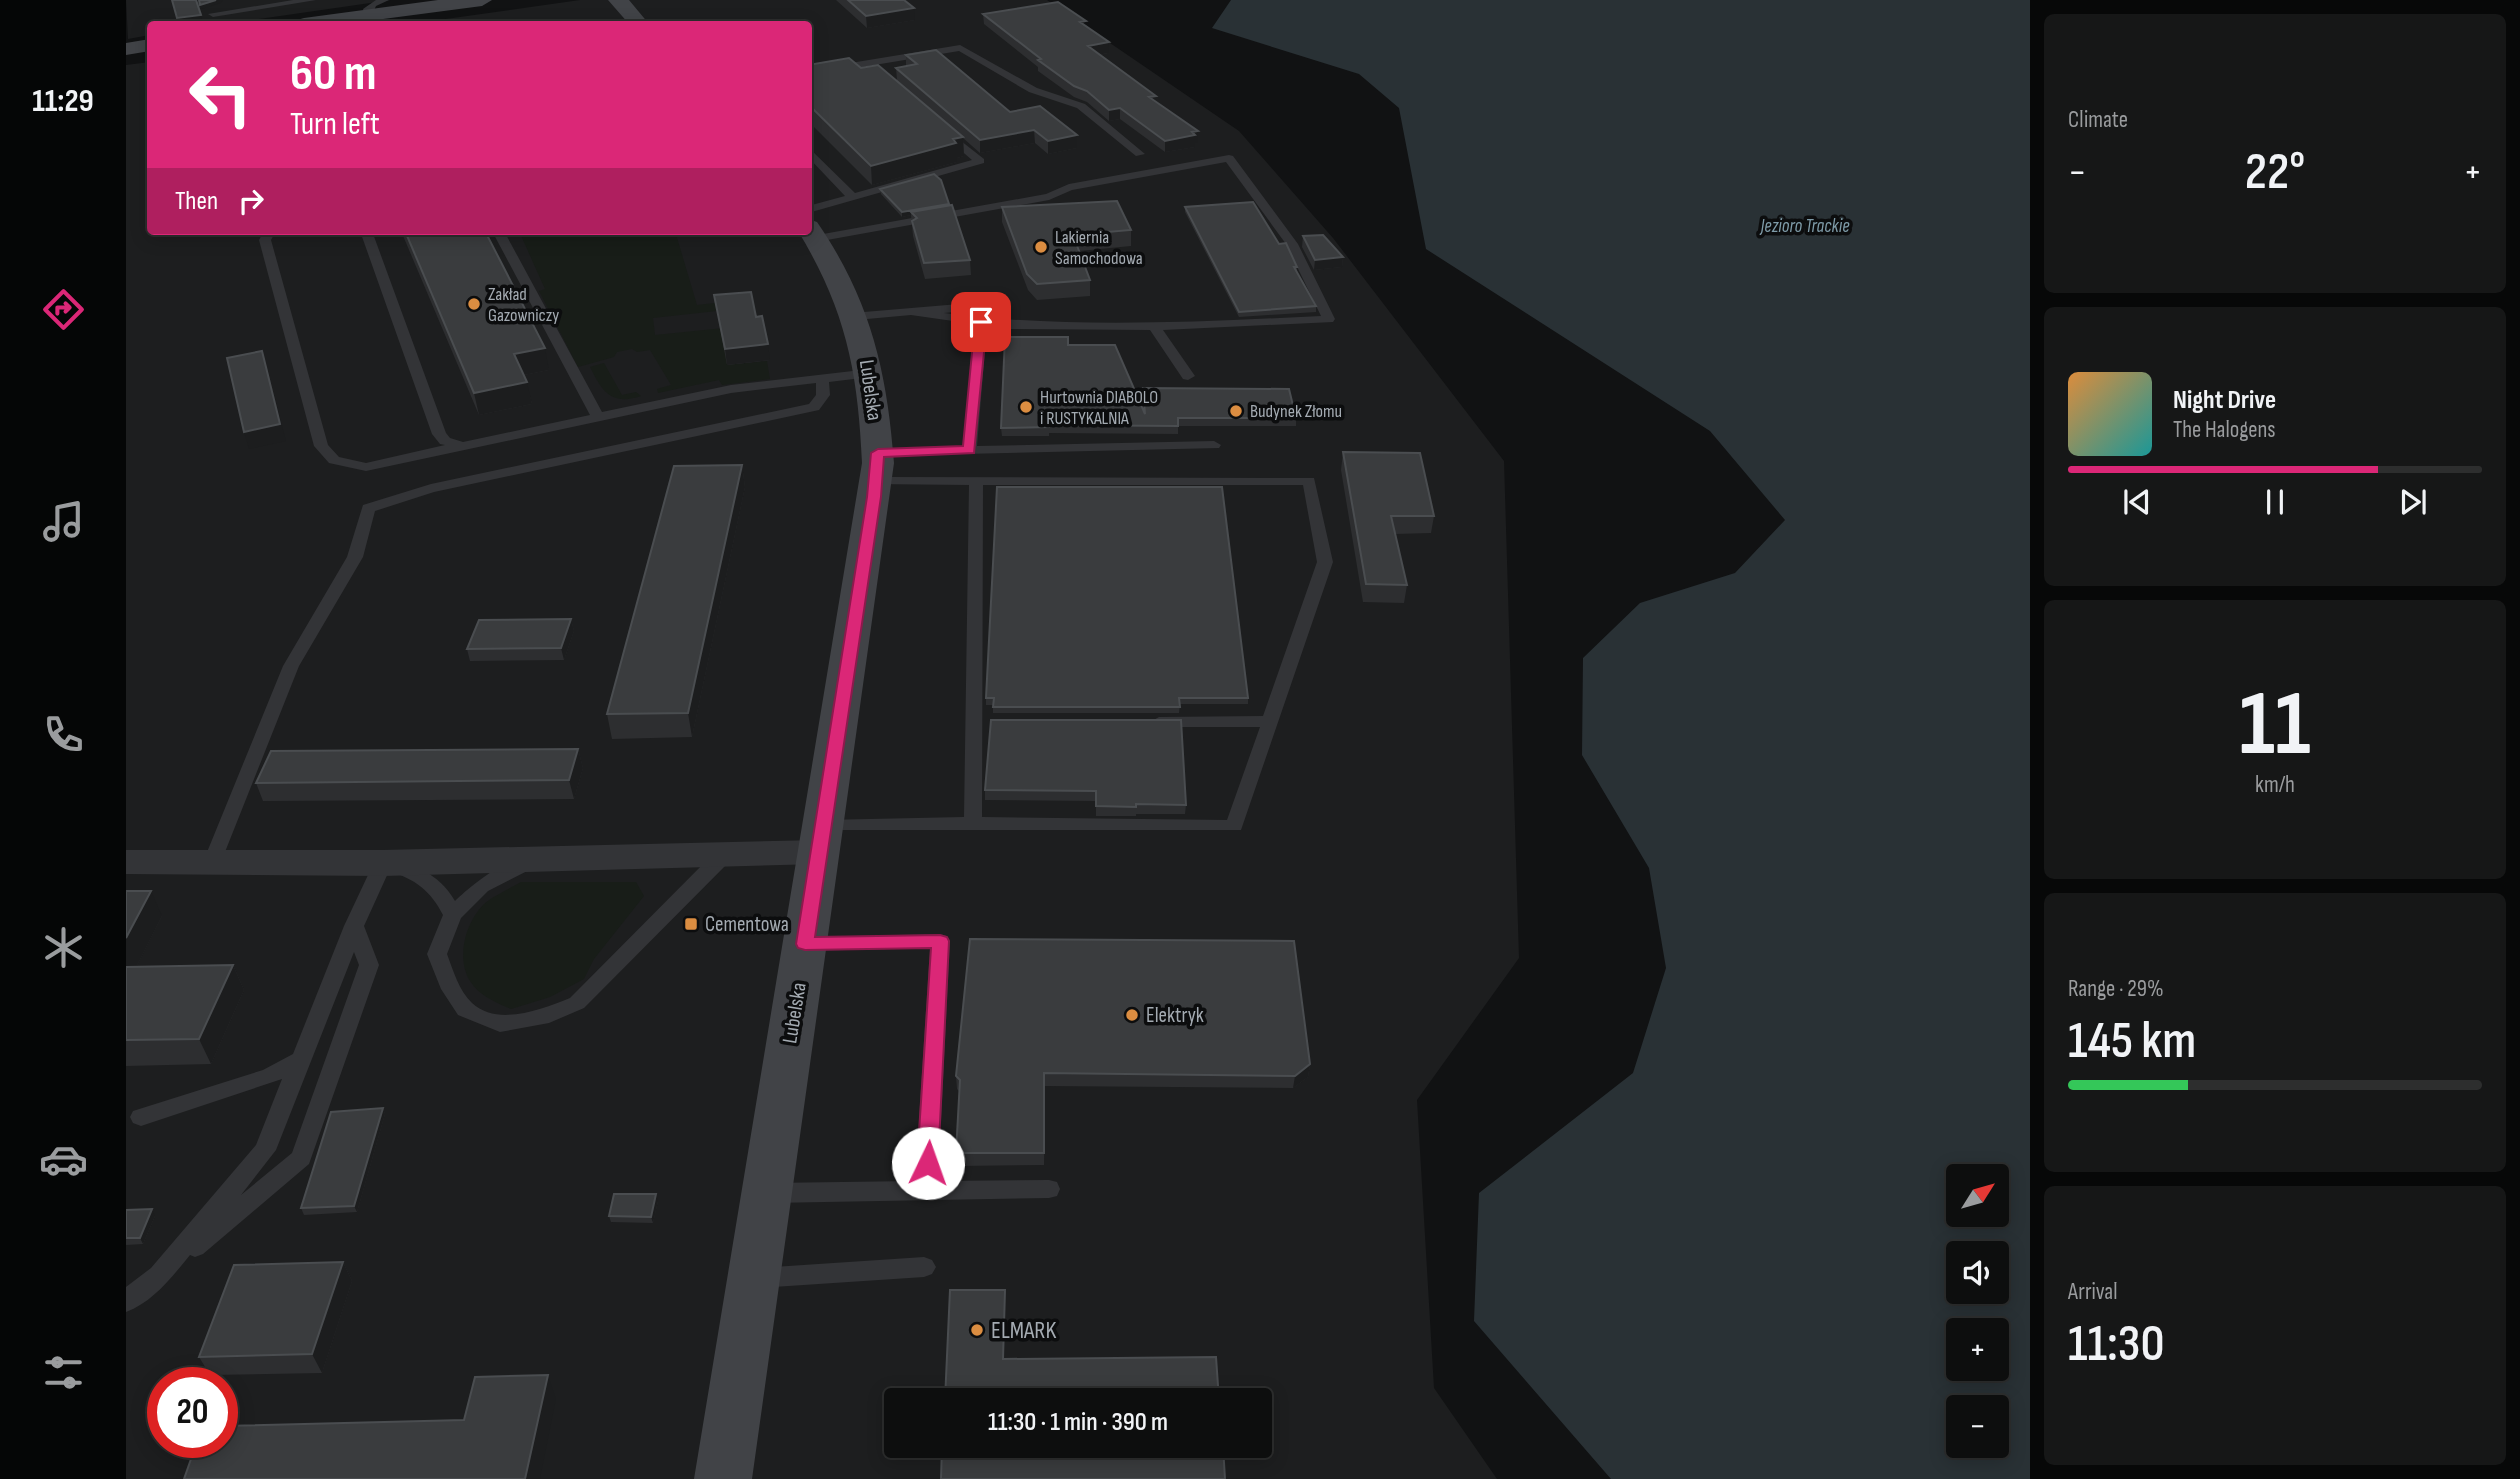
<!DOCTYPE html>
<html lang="en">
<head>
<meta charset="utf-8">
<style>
  body { margin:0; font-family:"Sofia Sans Condensed",sans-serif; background:#161717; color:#f1f3f6; height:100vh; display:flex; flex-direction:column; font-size:26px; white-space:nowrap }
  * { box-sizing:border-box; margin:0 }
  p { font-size:23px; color:#9a9c9e }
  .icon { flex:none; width:38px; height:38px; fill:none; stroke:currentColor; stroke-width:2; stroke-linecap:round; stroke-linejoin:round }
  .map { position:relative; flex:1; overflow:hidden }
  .panel { display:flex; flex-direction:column; gap:14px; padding:14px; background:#070808; width:490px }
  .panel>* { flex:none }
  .top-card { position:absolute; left:21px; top:21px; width:665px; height:214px; border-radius:7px; box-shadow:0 4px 18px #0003,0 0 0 2px #2d2e2e; background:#db2777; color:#fff; overflow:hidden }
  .needle { width:46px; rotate:53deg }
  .fabs { position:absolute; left:1820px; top:1164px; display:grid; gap:14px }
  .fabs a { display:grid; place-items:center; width:63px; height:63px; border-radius:7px; background:#0d0e0e; box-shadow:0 4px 18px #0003,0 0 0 2px #2d2e2e; font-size:35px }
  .speed { position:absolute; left:21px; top:1367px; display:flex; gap:14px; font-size:35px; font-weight:700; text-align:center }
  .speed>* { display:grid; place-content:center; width:91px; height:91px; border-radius:50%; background:#0d0e0e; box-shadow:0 4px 18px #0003,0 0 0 2px #2d2e2e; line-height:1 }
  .speed .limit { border:10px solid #d22; background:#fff; color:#111 }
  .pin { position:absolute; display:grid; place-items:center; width:60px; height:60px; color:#fff; margin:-30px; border-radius:14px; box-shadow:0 4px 10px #0006 }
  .me { position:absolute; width:77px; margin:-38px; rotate:3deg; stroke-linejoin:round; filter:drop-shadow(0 0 5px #0008) }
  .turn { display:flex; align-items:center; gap:24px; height:147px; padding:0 28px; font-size:32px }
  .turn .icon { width:91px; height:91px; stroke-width:2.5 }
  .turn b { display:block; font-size:49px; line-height:60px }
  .then { display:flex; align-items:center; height:66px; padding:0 28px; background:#0003; gap:14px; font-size:26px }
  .big { font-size:52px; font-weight:600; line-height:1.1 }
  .panel .widget { flex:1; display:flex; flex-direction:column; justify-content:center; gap:10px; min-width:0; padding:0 24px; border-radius:10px; background:#161717 }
  .panel .dial { align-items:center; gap:0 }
  .dial b { font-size:91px; line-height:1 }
  .song { display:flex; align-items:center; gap:21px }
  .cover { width:84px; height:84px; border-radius:10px; background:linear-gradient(135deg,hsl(30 70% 55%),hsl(180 70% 35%)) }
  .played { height:7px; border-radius:4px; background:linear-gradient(90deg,#db2777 75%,#2d2e2e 75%) }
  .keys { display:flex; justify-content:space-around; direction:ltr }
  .heat { display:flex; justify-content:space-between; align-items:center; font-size:38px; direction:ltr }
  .charge { height:10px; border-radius:5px; background:linear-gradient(90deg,#34c759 29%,#2d2e2e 0) }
  .trip { position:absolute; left:758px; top:1388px; width:388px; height:70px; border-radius:7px; background:#0d0e0e; box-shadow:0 4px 18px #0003,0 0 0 2px #2d2e2e; font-weight:600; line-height:70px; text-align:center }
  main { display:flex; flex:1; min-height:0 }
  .tabs { display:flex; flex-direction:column; width:126px; justify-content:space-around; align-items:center; background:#050606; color:#9a9c9e }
  .tabs .icon { width:49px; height:49px }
  .tabs .active { color:#db2777 }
  .tabs b { font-size:32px; color:#f1f3f6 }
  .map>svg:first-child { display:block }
</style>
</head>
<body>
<main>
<nav class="tabs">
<b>11:29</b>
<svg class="icon active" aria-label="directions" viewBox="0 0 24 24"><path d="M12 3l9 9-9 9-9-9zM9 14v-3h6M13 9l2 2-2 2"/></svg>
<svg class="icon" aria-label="music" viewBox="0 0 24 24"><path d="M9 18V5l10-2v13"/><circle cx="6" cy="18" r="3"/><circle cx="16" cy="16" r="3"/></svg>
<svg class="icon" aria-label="phone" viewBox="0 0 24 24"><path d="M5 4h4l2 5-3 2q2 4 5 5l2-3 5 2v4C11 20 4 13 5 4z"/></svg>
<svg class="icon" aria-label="climate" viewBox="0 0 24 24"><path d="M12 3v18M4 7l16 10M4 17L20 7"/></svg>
<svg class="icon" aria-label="car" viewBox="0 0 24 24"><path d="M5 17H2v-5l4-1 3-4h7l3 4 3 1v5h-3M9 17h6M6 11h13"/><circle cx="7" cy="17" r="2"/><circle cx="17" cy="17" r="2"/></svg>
<svg class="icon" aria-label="filters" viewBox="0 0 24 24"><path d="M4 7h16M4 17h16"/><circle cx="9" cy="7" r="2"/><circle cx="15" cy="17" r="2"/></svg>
</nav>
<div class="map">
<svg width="1904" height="1479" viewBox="0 0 1904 1479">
  <rect width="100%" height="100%" fill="#111213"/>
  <path fill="#1d1e1f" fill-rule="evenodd" d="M 0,0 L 265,0 L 98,24 L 24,24 L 24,35 L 2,39 Z
    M 454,0 L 921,0 L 1113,131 L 1207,238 L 1378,461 L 1393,958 L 1291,1100 L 1308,1388 L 1371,1479 L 0,1479 L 0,65 L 24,62 L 24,231 L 682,231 L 682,24 L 284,24 ZM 37,1382 L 96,1382 L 96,1442 L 37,1442 ZM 770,1400 L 1134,1400 L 1134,1446 L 770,1446 Z"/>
  <path fill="#181d18" d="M 393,231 L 549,231 L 571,305 L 624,299 L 627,307 L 527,318 L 529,335 L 598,328 L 601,365 L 641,361 L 644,379 L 596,385 L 593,380 L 532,393 L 531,389 L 545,385 L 524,350 L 511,352 L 506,349 L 491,352 L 488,357 L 452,367 L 413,291 L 419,289 Z
    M 478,363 L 496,395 L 510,392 L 515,396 C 485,406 476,391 464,367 Z
    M 395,882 L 510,882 L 518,896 L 468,959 L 458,979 L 424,997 L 385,1009 C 371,1003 352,995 344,981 C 330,958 339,924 357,905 C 367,896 383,889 395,882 Z"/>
  <path fill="#293135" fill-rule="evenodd" d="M 1105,0 L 1904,0 L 1904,1479 L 1485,1479 L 1348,1321 L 1353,1193 L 1507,1073 L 1540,968 L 1523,868 L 1456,755 L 1457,658 L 1514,603 L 1609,573 L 1659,520 L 1584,431 L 1300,249 L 1273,108 L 1233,74 L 1086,28 ZM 1832,1176 L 1871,1176 L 1871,1214 L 1832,1214 ZM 1832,1253 L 1871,1253 L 1871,1292 L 1832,1292 ZM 1832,1330 L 1871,1330 L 1871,1368 L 1832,1368 ZM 1832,1407 L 1871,1407 L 1871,1446 L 1832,1446 Z"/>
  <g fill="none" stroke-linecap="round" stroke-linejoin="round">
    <path fill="#333437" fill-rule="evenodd" d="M 167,0 L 190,0 L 87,17 L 82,14 Z
      M 250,0 L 263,0 L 250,6 L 245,17 L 239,17 L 237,9 Z
      M 543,19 L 572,24 L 518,24 Z
      M 834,45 L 911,88 L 959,104 L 1019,154 L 1010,156 L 951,108 L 903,92 L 833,51 L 682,76 L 682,70 Z
      M 821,130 L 858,159 L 858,163 L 682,213 L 682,206 L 719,196 L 682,157 L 682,147 L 729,193 L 846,160 L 817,135 L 816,133 Z
      M 1103,155 L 1107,156 L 1172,244 L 1209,319 L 1207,322 L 1037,330 L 1069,376 L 1062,380 L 1057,379 L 1024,330 L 883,329 L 861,326 L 851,446 L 1088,441 L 1095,445 L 1093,448 L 747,456 L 747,450 L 752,449 L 837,446 L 848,324 L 785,315 L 730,320 L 726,319 L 726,313 L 869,301 L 875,305 L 873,308 L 818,313 C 943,329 1069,322 1195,316 L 1160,244 L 1100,162 L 946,190 L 923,200 L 690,242 L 686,240 L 686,236 L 920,194 L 943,184 Z
      M 138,231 L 150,231 L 145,240 L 202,445 L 213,457 L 240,463 L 319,445 L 314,444 L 306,434 L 234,231 L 246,231 L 320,433 L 324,438 L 337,442 L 464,415 L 366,231 L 378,231 L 476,412 L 605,385 L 744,369 L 751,373 L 744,377 L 703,382 L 704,395 L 693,410 L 308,492 L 249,511 L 237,557 L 173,666 L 95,862 L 93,867 L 79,867 L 77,862 L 157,666 L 221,557 L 237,505 L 305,484 L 683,404 L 690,395 L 690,383 L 605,393 L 240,471 L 203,463 L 188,446 L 133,240 Z
      M 750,477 L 1188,478 L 1207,562 L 1115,830 L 690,830 L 688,826 L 690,822 L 697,820 L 838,817 L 843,485 L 745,484 L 743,481 ZM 857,485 L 1177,485 L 1191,562 L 1137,716 L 1033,717 L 1024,722 L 1033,727 L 1134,727 L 1101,820 L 856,817 Z
      M 599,847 L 606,849 L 608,854 L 606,859 L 458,1008 L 423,1023 L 374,1032 L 332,1015 L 315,989 L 301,954 L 317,915 C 305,891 289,879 263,871 L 238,926 L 253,965 L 183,1164 L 77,1254 L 69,1257 L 64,1255 C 46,1277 27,1302 0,1312 L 0,1287 L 25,1268 L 130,1145 L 156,1079 L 15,1126 L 7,1123 L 4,1117 L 7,1111 L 137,1070 L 167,1054 L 218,926 L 250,858 L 257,856 C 288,865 312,872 329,901 C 344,886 387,851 409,857 L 411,862 L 409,867 L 362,891 L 335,918 L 321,954 C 327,970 333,991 346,1003 C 372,1027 416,1009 444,998 L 592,849 ZM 228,952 L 233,965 L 166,1153 L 115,1195 L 150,1150 Z
      M 814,934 L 821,936 L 824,941 L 812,1181 L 923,1180 L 931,1182 L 934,1189 L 931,1196 L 923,1198 L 644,1203 L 636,1200 L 633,1193 L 636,1186 L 644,1183 L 789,1181 L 804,948 L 679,951 L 672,949 L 669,944 L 672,939 L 679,937 Z
      M 798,1257 L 806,1260 L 810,1267 L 806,1274 L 798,1277 L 632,1288 L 624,1285 L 620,1278 L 624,1271 L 632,1268 Z"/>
    <path fill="#333437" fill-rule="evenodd" d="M 693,840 L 706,843 L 711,852 L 706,861 L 693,864 L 257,876 L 0,874 L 0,850 L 257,850 Z"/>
    <path fill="#414347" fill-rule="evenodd" d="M 312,0 L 366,0 L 356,6 L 219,24 L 168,24 L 171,20 L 178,18 Z
      M 482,0 L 503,0 L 523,24 L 503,24 Z
      M 24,39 L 24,51 L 0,55 L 0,43 Z
      M 682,219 L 691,222 C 744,299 761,370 768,463 L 626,1479 L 568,1479 L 736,463 C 732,372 720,310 672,231 L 682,231 Z"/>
  </g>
  <path fill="#2d2e30" d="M 710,0 L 778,0 L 789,20 L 741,28 Z
    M 857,14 L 960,26 L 982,53 L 973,55 L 1030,102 L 1072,143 L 1069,143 L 1069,147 L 1039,152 L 994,119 L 983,121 L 961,102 L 948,97 L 912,71 L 912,67 L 858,24 Z
    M 780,55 L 884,112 L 951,148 L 922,154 L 909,143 L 854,153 L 837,138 L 838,156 L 831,158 L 831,162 L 746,185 L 682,121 L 682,65 L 735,68 L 771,80 L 770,68 L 780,66 Z
    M 754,189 L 823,205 L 844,260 L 845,275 L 799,279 L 787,236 L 785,215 L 776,217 L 755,194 Z
    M 876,207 L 1005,230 L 1005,246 L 953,251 L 964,280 L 964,296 L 911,300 L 902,290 L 876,222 Z
    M 1059,207 L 1153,244 L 1171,267 L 1171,272 L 1190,306 L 1190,312 L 1113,317 L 1059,212 Z
    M 275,231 L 359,231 L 423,370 L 398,375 L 406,404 L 353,415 Z
    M 1177,236 L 1217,257 L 1216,267 L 1188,270 L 1176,247 Z
    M 588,295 L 644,360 L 601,365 Z
    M 942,345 L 1018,412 L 1017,388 L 1170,418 L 1170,426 L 1052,426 L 1052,434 L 923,433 L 923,436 L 876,436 L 875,428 Z
    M 1217,452 L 1308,516 L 1305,533 L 1269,534 L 1281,585 L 1278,603 L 1237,602 L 1215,470 Z
    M 616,465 L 619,487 L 566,737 L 486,739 L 481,714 Z
    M 445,619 L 448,631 L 438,660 L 344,661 L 341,649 Z
    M 860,698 L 1122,698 L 1122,704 L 1054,704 L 1053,713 L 867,713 L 867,705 L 860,705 Z
    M 865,720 L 1060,805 L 1059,814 L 1010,814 L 1010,816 L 970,816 L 970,801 L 859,800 L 859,790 Z
    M 452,749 L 457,768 L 448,799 L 137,801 L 130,783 Z
    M 0,891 L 36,916 L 10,967 L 107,965 L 118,990 L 85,1064 L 0,1066 Z
    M 1184,1064 L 1182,1077 L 1167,1088 L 919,1086 L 918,1165 L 831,1166 L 830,1153 L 833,1091 L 831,1089 L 830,1076 Z
    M 257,1108 L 259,1114 L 231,1212 L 178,1215 L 175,1208 Z
    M 532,1201 L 527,1223 L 485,1222 L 483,1216 Z
    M 0,1210 L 29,1216 L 17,1244 L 0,1245 Z
    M 217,1262 L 226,1281 L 196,1373 L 84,1375 L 73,1357 Z"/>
  <path fill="#1c1d1e" d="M 90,0 L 97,0 L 95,3 L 76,9 L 74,5 Z
    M 788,8 L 789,20 L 741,28 L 740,16 Z
    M 75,15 L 76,19 L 52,23 L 51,18 Z
    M 983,42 L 982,53 L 961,57 L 962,46 Z
    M 994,108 L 994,119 L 983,121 L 983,110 Z
    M 908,130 L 909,143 L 854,153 L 854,140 Z
    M 1072,131 L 1072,143 L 1069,143 L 1069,147 L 1039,152 L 1039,141 Z
    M 951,135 L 951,148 L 922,154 L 922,141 Z
    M 837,137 L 838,156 L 831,158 L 831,162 L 746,185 L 745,166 L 827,139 Z
    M 823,204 L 823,209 L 785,212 L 785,215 L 776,217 L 776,212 Z
    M 1217,257 L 1216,267 L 1188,270 L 1189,260 Z
    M 642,344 L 644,360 L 601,365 L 599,349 Z
    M 419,348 L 423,370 L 393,376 L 388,354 Z
    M 136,351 L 141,368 L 160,441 L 123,449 L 118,432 Z
    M 401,382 L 406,404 L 353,415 L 348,393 Z
    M 616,465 L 619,487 L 566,737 L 562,713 Z
    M 445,619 L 448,631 L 438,660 L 435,648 Z
    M 452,749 L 457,768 L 448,799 L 443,780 Z
    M 25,891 L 36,916 L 0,987 L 0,938 Z
    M 107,965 L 118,990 L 85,1064 L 73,1039 Z
    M 1184,1064 L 1182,1077 L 1167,1088 L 1169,1076 Z
    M 257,1108 L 259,1114 L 231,1212 L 228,1206 Z
    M 530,1194 L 532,1201 L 527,1223 L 525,1217 Z
    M 26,1209 L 29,1216 L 17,1244 L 14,1238 Z
    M 217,1262 L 226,1281 L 196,1373 L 186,1354 Z
    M 422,1375 L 430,1399 L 414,1479 L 399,1479 Z"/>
  <path fill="#3a3c3e" stroke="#4a4d50" stroke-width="2" d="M 46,0 L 70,0 L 75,15 L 51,18 Z
    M 73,0 L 90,0 L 74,5 Z
    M 722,0 L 778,0 L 788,8 L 740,16 Z
    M 932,2 L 960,21 L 954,22 L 983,42 L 962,46 L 1030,96 L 1023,97 L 1072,131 L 1066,132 L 1069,135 L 1039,141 L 994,108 L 983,110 L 961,91 L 948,86 L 912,60 L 915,59 L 857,14 Z
    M 810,50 L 884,112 L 914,106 L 951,135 L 922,141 L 908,130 L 854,140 L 770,68 L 791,64 L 780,55 Z
    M 723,58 L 735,68 L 752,65 L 837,137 L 827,139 L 830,143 L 745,166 L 682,104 L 682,65 Z
    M 808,174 L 815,180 L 823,204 L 776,212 L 754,189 Z
    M 991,201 L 1005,230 L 947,235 L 964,280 L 911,284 L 901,274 L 876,207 Z
    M 1127,202 L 1153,244 L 1160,243 L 1171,267 L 1168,267 L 1190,306 L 1113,312 L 1059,207 Z
    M 826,205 L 844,260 L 798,263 L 786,221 L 791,218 L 785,212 Z
    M 279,231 L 359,231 L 419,348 L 388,354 L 401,382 L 348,393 Z
    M 1197,235 L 1217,257 L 1189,260 L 1177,236 Z
    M 625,292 L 630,317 L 636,316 L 642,344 L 599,349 L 588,295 Z
    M 879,337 L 942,337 L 942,345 L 989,345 L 1019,414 L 1017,388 L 1163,389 L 1170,418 L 1052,418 L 1052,426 L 923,425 L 923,427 L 875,428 Z
    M 136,351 L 154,424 L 118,432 L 101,358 Z
    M 1217,452 L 1294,453 L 1308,516 L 1265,516 L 1281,585 L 1240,584 Z
    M 616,465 L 562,713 L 481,714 L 548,466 Z
    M 871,487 L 1096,487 L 1122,698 L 1053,698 L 1054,707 L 867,707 L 868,698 L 860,698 Z
    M 445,619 L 435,648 L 341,649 L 353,620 Z
    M 865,720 L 1055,720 L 1060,805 L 1010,804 L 1010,807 L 970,806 L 970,791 L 859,790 Z
    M 452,749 L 443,780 L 130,783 L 145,751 Z
    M 0,891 L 25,891 L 0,938 Z
    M 844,939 L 1168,941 L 1184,1064 L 1169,1076 L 918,1073 L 918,1153 L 830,1153 L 834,1080 L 830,1076 Z
    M 107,965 L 73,1039 L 0,1040 L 0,967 Z
    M 257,1108 L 228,1206 L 175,1208 L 205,1112 Z
    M 488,1194 L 530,1194 L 525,1217 L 483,1216 Z
    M 26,1209 L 14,1238 L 0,1238 L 0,1210 Z
    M 217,1262 L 186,1354 L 73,1357 L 108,1265 Z
    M 824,1290 L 879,1290 L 877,1359 L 1090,1357 L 1093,1400 L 819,1400 Z
    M 422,1375 L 399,1479 L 58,1479 L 71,1442 L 96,1442 L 96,1426 L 338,1420 L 349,1377 Z
    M 816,1446 L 1097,1446 L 1099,1479 L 815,1479 Z"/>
  <path fill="#db2777" stroke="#8e194d" stroke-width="2" d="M 855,319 L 861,322 L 848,453 L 758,457 L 755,497 L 689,937 L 814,935 L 821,937 L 823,941 L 812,1163 L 809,1169 L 802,1171 L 794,1169 L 791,1163 L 805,948 L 679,950 L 672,948 L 670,944 L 741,497 L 745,453 L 752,449 L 837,446 L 849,322 Z"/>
  <g fill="#db8d41" stroke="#0c0d0e" stroke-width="2.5">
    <circle cx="915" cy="247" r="7"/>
    <circle cx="348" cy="304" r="7"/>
    <circle cx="900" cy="407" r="7"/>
    <circle cx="1110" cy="411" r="7"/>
    <rect x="558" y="917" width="14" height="14" rx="3.5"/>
    <circle cx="1006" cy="1015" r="7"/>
    <circle cx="851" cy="1330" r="7"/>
  </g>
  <g text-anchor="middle" stroke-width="7" stroke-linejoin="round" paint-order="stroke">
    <g font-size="18" fill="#a4abb2" stroke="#0c0d0e" text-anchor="start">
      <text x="929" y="243">Lakiernia<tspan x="929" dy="21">Samochodowa</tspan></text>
      <text x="362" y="300">Zakład<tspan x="362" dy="21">Gazowniczy</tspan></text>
      <text x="914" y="403">Hurtownia DIABOLO<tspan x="914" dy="21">i RUSTYKALNIA</tspan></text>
      <text x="1124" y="417">Budynek Złomu</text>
    </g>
    <g font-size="19" font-style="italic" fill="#7f9ca9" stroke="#0c0d0e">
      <text x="1679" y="232">Jezioro Trackie</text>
    </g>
    <g font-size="21" fill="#a4abb2" stroke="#0c0d0e">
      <text transform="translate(745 390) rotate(82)" y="7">Lubelska</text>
      <text transform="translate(668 1013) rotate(-81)" y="7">Lubelska</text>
    </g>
    <g font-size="21" fill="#a4abb2" stroke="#0c0d0e" text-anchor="start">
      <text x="579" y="931">Cementowa</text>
      <text x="1020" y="1022">Elektryk</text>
    </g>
    <g font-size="24" fill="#a4abb2" stroke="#0c0d0e" text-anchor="start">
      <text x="865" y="1338">ELMARK</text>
    </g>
  </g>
</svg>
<div class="fabs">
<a><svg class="needle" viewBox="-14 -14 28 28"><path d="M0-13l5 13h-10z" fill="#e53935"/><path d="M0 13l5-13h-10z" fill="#9a9c9e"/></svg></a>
<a><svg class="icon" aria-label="sound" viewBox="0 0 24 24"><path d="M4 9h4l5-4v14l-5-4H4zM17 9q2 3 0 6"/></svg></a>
<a>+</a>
<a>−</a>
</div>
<div class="speed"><div class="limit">20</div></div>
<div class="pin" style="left:855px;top:322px;background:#d93025"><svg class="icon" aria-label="arrive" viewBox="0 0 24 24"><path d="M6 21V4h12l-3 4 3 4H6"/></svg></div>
<svg class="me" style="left:802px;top:1163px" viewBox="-20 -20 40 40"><circle r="19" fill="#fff"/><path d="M0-13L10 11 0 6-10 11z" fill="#db2777"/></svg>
<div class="trip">11:30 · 1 min · 390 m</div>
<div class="top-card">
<div class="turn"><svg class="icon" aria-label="left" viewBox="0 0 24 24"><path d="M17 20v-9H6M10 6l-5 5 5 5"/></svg><div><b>60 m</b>Turn left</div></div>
<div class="then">Then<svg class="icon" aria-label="right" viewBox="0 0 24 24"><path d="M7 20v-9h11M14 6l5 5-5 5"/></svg></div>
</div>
</div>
<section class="panel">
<div class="widget"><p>Climate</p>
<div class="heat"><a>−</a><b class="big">22°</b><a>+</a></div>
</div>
<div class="widget">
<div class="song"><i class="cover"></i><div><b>Night Drive</b><p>The Halogens</p></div></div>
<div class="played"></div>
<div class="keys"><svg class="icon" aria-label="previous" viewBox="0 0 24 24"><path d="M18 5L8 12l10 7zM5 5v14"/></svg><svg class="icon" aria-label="pause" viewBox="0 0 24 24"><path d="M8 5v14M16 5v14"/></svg><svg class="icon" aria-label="next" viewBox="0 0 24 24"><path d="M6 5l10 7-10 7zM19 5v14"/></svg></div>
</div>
<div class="widget dial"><b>11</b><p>km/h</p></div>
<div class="widget"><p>Range · 29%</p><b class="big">145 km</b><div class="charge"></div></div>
<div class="widget"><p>Arrival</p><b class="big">11:30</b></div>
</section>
</main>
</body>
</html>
